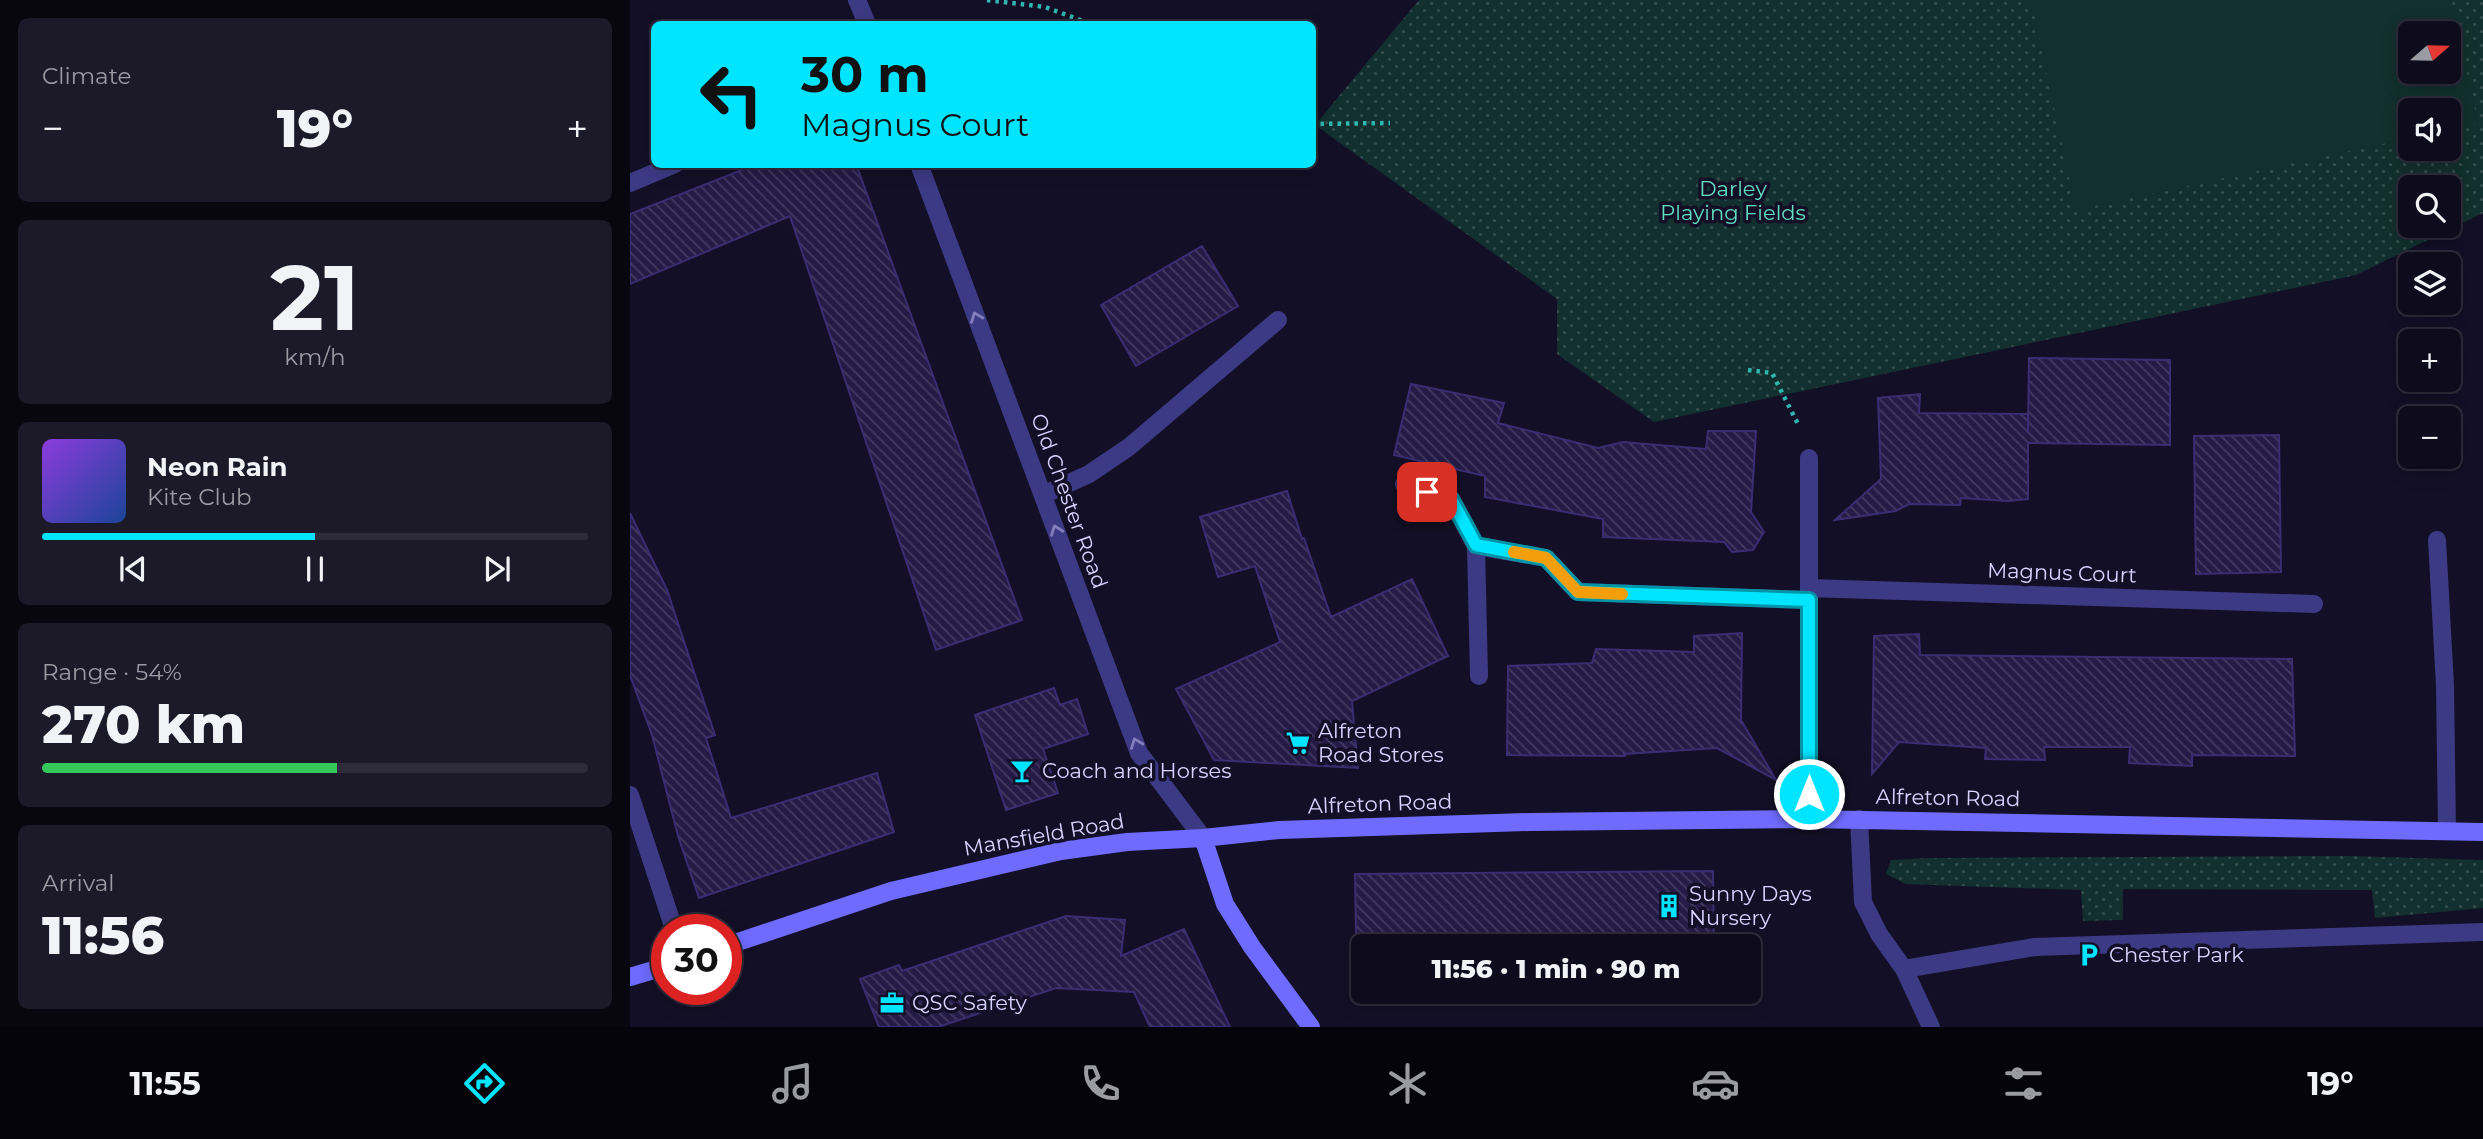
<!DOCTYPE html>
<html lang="en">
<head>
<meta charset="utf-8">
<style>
  body { margin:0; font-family:Montserrat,sans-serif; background:#1c1929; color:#f1f3f6; height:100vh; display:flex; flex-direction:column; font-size:26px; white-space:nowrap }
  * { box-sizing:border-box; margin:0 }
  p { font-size:23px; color:#9b9ba3 }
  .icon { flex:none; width:38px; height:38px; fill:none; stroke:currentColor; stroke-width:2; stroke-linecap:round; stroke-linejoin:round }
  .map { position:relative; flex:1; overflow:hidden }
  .sheet { display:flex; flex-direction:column; gap:18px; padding:18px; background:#08060f; width:630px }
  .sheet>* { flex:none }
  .banner { position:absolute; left:21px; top:21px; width:665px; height:147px; border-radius:10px; box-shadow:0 4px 18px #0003,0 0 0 2px #2e2b3b; background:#00e5ff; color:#111; overflow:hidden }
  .needle { width:46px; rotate:70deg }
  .buttons { position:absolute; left:1768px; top:21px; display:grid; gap:14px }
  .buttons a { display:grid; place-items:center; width:63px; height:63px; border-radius:10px; background:#0e0b1c; box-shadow:0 4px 18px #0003,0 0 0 2px #2e2b3b; font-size:35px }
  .speed { position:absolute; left:21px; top:914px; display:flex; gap:14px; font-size:35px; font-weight:700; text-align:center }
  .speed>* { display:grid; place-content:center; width:91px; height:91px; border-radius:50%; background:#0e0b1c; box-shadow:0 4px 18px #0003,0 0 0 2px #2e2b3b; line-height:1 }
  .speed .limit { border:10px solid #d22; background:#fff; color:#111 }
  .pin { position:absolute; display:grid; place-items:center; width:60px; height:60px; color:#fff; margin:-30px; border-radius:14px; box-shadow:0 4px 10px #0006 }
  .me { position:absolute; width:77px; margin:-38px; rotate:0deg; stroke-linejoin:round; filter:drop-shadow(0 0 5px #0008) }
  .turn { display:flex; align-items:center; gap:24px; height:147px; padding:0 35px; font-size:32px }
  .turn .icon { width:91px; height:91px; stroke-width:2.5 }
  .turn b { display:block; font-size:49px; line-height:60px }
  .big { font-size:52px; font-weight:800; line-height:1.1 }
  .sheet .widget { flex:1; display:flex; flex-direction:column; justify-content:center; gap:10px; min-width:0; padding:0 24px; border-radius:10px; background:#1c1929 }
  .sheet .dial { align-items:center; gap:0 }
  .dial b { font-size:91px; line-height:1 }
  .song { display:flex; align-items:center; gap:21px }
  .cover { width:84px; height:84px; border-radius:10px; background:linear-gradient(135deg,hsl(270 70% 55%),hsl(220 70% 35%)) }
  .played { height:7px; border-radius:4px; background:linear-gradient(90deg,#00e5ff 50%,#2e2b3b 50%) }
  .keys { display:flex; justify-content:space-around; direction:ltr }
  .heat { display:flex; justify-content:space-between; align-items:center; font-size:38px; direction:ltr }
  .charge { height:10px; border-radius:5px; background:linear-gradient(90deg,#34c759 54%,#2e2b3b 0) }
  .trip { position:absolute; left:721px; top:934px; width:410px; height:70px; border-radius:10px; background:#0e0b1c; box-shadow:0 4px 18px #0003,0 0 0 2px #2e2b3b; font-weight:800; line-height:70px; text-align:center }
  .tabs { display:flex; height:112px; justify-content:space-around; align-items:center; background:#06040b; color:#9b9ba3 }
  .tabs .icon { width:49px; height:49px }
  .tabs .active { color:#00e5ff }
  .tabs b { font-size:32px; color:#f1f3f6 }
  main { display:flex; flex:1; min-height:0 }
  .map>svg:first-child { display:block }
</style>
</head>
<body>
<main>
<section class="sheet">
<div class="widget"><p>Climate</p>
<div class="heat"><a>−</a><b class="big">19°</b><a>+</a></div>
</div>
<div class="widget dial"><b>21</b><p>km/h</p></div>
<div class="widget">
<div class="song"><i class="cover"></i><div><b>Neon Rain</b><p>Kite Club</p></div></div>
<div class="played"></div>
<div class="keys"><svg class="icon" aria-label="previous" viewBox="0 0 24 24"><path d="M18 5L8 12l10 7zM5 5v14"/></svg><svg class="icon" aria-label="pause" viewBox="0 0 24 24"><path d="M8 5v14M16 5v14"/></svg><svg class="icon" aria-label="next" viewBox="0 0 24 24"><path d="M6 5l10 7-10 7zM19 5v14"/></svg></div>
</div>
<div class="widget"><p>Range · 54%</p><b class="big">270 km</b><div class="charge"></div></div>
<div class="widget"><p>Arrival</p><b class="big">11:56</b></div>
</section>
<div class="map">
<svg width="1853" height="1027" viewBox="0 0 1853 1027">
  <defs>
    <pattern id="grass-dots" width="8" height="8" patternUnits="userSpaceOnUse" patternTransform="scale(1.75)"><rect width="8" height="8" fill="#12302f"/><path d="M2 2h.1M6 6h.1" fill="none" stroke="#344d4e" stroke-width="1.8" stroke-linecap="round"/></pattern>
    <pattern id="building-back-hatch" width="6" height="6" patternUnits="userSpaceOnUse" patternTransform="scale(1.75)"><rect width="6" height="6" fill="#241b47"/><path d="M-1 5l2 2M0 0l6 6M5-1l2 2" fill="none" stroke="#433b63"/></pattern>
  </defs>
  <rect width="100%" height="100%" fill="#130f26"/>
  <path fill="url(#grass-dots)" fill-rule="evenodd" d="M 789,0 L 1853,0 L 1853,213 L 1726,275 L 1024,422 L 927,354 L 927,299 L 685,125 ZM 1780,33 L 1818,33 L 1818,72 L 1780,72 ZM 1780,110 L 1818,110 L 1818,149 L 1780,149 ZM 1780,187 L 1818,187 L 1818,226 L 1780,226 Z
    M 1718,856 L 1853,860 L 1853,908 L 1745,918 L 1742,890 L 1493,889 L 1493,920 L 1453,921 L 1451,890 L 1276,884 L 1256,874 L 1261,860 L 1299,858 Z"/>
  <path fill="#12302f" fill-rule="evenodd" d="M 1401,0 L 1821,0 L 1848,123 L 1818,129 L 1818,110 L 1780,110 L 1780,138 L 1446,210 ZM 1780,33 L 1818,33 L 1818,72 L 1780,72 Z"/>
  <path fill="url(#building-back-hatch)" stroke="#3b2d73" stroke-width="2" d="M 127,164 L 226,164 L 392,620 L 306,650 L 160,216 L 0,284 L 0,214 Z
    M 572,246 L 608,306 L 506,366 L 471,305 Z
    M 1399,358 L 1540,360 L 1540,445 L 1398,443 L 1398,499 L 1378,501 L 1331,498 L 1330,505 L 1279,504 L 1266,511 L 1205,520 L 1251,479 L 1248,398 L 1290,394 L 1289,413 L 1398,414 L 1398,433 Z
    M 781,384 L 874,403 L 868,423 L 968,448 L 993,442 L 1076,449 L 1078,431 L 1126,431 L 1121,512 L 1134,532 L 1123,550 L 1102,552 L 1094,542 L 973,537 L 973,519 L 855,497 L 855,476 L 764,455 Z
    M 1649,435 L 1651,572 L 1566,574 L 1564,436 Z
    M 657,491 L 672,539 L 674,538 L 701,617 L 782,579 L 818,656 L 722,701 L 728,768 L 584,760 L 546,689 L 650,642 L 625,566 L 588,577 L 570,517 Z
    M 0,513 L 37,590 L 85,735 L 76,738 L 101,818 L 247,773 L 264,832 L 69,898 L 48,836 L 22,735 L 0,675 Z
    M 1112,633 L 1111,720 L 1146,780 L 1087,748 L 994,754 L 995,756 L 877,755 L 878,666 L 962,663 L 966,649 L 1064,652 L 1064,636 Z
    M 1289,634 L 1290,655 L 1662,659 L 1665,756 L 1562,755 L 1562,766 L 1499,763 L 1500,747 L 1414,747 L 1415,760 L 1355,759 L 1356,748 L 1269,742 L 1242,774 L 1244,636 Z
    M 424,688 L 430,705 L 447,699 L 458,734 L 413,749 L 428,793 L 376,810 L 345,715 Z
    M 1083,871 L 1084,940 L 958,940 L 959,947 L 733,947 L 733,956 L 731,956 L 732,933 L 726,933 L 725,874 Z
    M 436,916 L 495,920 L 491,956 L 554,929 L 600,1027 L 520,1027 L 504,992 L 426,988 L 308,1027 L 249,1027 L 230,979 L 269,965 L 272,971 Z
    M 873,992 L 961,992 L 961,996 L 873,995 Z"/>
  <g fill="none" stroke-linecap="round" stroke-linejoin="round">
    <path stroke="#2fb8b0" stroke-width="4.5" stroke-dasharray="3.5 5" stroke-linecap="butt" d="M 357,0 L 415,7 L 461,24
      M 682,124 L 760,123
      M 1118,370 L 1142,373 L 1169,426"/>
    <path stroke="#3d3a85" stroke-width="18" d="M 774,484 L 821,499 L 846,546
      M 413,495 L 459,474 L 499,447 L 648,320
      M 1807,540 L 1815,686 L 1817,831
      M 1179,588 L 1684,604
      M 849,676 L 846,546 L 916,558 L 948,592 L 1179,600
      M 1229,819 L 1233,902 L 1249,934 L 1274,969 L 1301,1027
      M 1274,969 L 1405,947 L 1853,932"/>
    <path stroke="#3d3a85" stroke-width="18" d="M 227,0 L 237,24
      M 289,164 L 509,753 L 573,838
      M 0,183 L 45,164
      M 1179,458 L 1179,819
      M 0,795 L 44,929"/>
    <path stroke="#6f6bff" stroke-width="18" d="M 573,838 L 595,904 L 622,947 L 681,1027
      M 96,946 L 261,891 L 431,851 L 497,842 L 573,838 L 649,830 L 899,822 L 1179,819 L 1853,832
      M 0,977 L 37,966"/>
  </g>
  <defs><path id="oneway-chevron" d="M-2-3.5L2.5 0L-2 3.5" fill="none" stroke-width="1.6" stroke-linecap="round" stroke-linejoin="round" transform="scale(1.75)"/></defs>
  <g stroke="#837fbc">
    <use href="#oneway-chevron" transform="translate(346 317) rotate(-111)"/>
    <use href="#oneway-chevron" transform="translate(426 530) rotate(-110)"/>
    <use href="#oneway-chevron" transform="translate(506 743) rotate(-111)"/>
  </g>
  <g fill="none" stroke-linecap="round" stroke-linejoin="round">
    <g stroke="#0095a6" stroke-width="18">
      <path id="route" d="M 797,492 L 821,499 L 846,545 L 916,558 L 948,592 L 1179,600 L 1179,794"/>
    </g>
    <use href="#route" stroke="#00e5ff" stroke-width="12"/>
    <path stroke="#f59e0b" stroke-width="12" d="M 884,552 L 916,558 L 948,592 L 992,594"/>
  </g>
  <defs>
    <g id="supermarket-bare" transform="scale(1.89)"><path d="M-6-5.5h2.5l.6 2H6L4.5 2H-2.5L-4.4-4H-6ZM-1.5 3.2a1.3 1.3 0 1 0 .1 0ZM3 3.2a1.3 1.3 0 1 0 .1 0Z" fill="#00e5ff" stroke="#130f26" stroke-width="2.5" paint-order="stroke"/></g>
    <g id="bar-bare" transform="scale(1.89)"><path d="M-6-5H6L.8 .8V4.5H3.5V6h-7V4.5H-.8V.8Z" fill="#00e5ff" stroke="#130f26" stroke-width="2.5" paint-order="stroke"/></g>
    <g id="building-bare" transform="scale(1.89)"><path d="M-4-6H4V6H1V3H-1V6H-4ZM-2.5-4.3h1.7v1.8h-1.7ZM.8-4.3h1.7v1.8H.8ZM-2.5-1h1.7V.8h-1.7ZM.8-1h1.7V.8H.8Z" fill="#00e5ff" stroke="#130f26" stroke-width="2.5" paint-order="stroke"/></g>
    <g id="parking-bare" transform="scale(1.89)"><path d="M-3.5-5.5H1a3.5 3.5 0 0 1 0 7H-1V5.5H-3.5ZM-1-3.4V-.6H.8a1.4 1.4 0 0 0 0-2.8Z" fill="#00e5ff" stroke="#130f26" stroke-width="2.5" paint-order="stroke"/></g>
    <g id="office-bare" transform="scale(1.89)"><path d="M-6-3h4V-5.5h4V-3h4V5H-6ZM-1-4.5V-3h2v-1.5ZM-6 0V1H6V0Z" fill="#00e5ff" stroke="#130f26" stroke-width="2.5" paint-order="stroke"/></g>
  </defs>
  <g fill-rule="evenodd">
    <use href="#supermarket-bare" x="668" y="743"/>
    <use href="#bar-bare" x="392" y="771"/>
    <use href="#building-bare" x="1039" y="906"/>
    <use href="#parking-bare" x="1459" y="955"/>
    <use href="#office-bare" x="262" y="1003"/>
  </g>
  <g text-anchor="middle" stroke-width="7" stroke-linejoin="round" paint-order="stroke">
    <g font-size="21" fill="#5fe0c0" stroke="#130f26">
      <text x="1103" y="196">Darley<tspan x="1103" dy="24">Playing Fields</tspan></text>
    </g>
    <g font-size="21" fill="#d9d4ff" stroke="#130f26">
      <text transform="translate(439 501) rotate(70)" y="7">Old Chester Road</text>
      <text transform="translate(1432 573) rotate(2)" y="7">Magnus Court</text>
      <text transform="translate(1318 798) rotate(1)" y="7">Alfreton Road</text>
      <text transform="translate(750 804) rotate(-2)" y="7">Alfreton Road</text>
      <text transform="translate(414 835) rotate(-10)" y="7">Mansfield Road</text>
    </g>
    <g font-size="21" fill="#d9d4ff" stroke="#130f26" text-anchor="start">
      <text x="688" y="738">Alfreton<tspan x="688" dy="24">Road Stores</tspan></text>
      <text x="412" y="778">Coach and Horses</text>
      <text x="1059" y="901">Sunny Days<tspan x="1059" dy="24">Nursery</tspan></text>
      <text x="1479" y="962">Chester Park</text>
      <text x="282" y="1010">QSC Safety</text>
    </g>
  </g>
</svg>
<div class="buttons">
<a><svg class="needle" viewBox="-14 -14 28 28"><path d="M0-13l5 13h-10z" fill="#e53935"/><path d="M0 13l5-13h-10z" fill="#9b9ba3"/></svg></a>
<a><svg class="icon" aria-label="sound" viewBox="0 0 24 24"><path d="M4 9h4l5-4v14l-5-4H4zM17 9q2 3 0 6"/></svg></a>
<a><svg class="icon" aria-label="search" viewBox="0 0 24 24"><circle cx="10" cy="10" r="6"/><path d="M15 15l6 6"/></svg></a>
<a><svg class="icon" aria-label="layers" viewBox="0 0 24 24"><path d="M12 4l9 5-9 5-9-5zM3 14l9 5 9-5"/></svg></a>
<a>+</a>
<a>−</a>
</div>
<div class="speed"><div class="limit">30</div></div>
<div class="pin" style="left:797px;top:492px;background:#d93025"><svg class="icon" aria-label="arrive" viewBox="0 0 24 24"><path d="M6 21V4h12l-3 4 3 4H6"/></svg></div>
<svg class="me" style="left:1179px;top:794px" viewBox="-20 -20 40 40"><circle r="17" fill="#00e5ff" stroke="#fff" stroke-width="3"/><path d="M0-11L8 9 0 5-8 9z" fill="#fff"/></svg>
<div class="trip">11:56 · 1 min · 90 m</div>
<div class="banner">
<div class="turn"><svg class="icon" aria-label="left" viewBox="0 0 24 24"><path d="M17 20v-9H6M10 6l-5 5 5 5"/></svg><div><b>30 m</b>Magnus Court</div></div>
</div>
</div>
</main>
<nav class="tabs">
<b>11:55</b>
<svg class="icon active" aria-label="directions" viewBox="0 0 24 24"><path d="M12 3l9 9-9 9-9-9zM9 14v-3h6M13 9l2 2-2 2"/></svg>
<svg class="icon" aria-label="music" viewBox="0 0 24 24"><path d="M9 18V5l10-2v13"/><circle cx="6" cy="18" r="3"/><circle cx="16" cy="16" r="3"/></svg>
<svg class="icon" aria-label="phone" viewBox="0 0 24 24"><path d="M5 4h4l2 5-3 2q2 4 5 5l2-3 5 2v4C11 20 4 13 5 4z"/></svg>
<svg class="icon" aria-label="climate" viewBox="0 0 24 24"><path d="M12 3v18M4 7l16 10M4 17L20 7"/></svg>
<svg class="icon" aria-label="car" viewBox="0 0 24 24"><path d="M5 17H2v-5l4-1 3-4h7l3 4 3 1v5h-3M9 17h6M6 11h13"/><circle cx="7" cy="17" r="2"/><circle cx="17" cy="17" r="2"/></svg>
<svg class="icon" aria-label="filters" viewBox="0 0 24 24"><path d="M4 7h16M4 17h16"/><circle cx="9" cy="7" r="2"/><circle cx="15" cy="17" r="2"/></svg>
<b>19°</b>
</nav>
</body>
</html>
